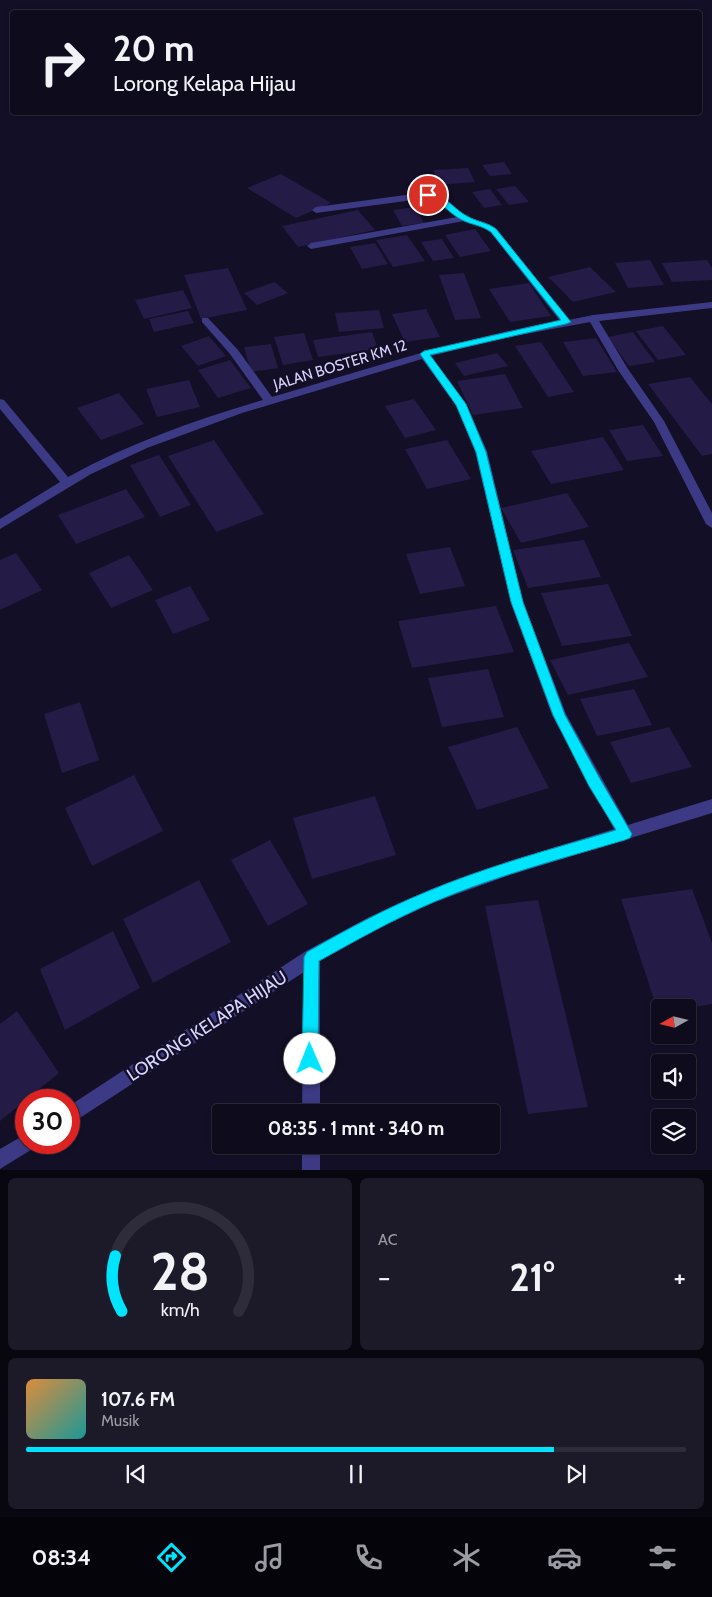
<!DOCTYPE html>
<html lang="id">
<head>
<meta charset="utf-8">
<style>
  body { margin:0; font-family:Cabin,sans-serif; background:#1c1929; color:#f1f3f6; height:100vh; display:flex; flex-direction:column; font-size:19px; white-space:nowrap }
  * { box-sizing:border-box; margin:0 }
  p { font-size:16px; color:#9b9ba3 }
  .icon { flex:none; width:28px; height:28px; fill:none; stroke:currentColor; stroke-width:2; stroke-linecap:round; stroke-linejoin:round }
  .map { position:relative; height:1170px; overflow:hidden }
  .side { display:flex; flex-direction:column; gap:8px; padding:8px; background:#08060f; flex:1 }
  .side>* { flex:none }
  .banner { position:absolute; left:10px; top:10px; width:692px; height:105px; border-radius:5px; box-shadow:0 1px 4px #0004,0 0 0 1px #2e2b3b; background:#0e0b1c; color:#f1f3f6; overflow:hidden }
  .needle { width:32px; rotate:262deg }
  .fabs { position:absolute; left:651px; top:999px; display:grid; gap:10px }
  .fabs a { display:grid; place-items:center; width:45px; height:45px; border-radius:5px; background:#0e0b1c; box-shadow:0 1px 4px #0004,0 0 0 1px #2e2b3b; font-size:25px }
  .speed { position:absolute; left:15px; top:1089px; display:flex; gap:10px; font-size:25px; font-weight:700; text-align:center }
  .speed>* { display:grid; place-content:center; width:65px; height:65px; border-radius:50%; background:#0e0b1c; box-shadow:0 1px 4px #0004,0 0 0 1px #2e2b3b; line-height:1 }
  .speed .limit { border:8px solid #d22; background:#fff; color:#111 }
  .pin { position:absolute; display:grid; place-items:center; width:42px; height:42px; color:#fff; margin:-21px; border:2px solid #fff; border-radius:50%; box-shadow:0 1px 5px #0007 }
  .me { position:absolute; width:55px; margin:-28px; rotate:359deg; stroke-linejoin:round; filter:drop-shadow(0 0 4px #0008) }
  .turn { display:flex; align-items:center; gap:18px; height:105px; padding:0 20px; font-size:22px }
  .turn .icon { width:65px; height:65px; stroke-width:2.5 }
  .turn b { display:block; font-size:35px; line-height:42px }
  .big { font-size:38px; font-weight:700; line-height:1.1 }
  .side .card { flex:1; display:flex; flex-direction:column; justify-content:center; gap:8px; min-width:0; padding:0 18px; border-radius:8px; background:#1c1929 }
  .side .dial { align-items:center; gap:0 }
  .dial svg { height:130px; overflow:visible; fill:none; stroke:#2e2b3b; stroke-width:7; stroke-linecap:round; text-anchor:middle }
  .dial text { fill:#f1f3f6; stroke:none }
  .song { display:flex; align-items:center; gap:15px }
  .cover { width:60px; height:60px; border-radius:8px; background:linear-gradient(135deg,hsl(30 70% 55%),hsl(180 70% 35%)) }
  .played { height:5px; border-radius:2px; background:linear-gradient(90deg,#00e5ff 80%,#2e2b3b 80%) }
  .keys { display:flex; justify-content:space-around; direction:ltr }
  .heat { display:flex; justify-content:space-between; align-items:center; font-size:28px; direction:ltr }
  .side .tiles { flex:1; display:grid; gap:8px; grid-template-columns:1fr 1fr }
  .card:last-child { grid-column:span 2 }
  .trip { position:absolute; left:212px; top:1104px; width:288px; height:50px; border-radius:5px; background:#0e0b1c; box-shadow:0 1px 4px #0004,0 0 0 1px #2e2b3b; font-weight:700; line-height:50px; text-align:center }
  .tab-bar { display:flex; height:80px; justify-content:space-around; align-items:center; background:#06040b; color:#9b9ba3 }
  .tab-bar .icon { width:35px; height:35px }
  .tab-bar .current { color:#00e5ff }
  .tab-bar b { font-size:22px; color:#f1f3f6 }
  .map>svg:first-child { display:block }
</style>
</head>
<body>
<div class="map">
<svg width="712" height="1170" viewBox="0 0 712 1170">
  <rect width="100%" height="100%" fill="#130f26"/>
  <path fill="#241b47" d="M 504,162 L 512,174 L 490,176 L 482,165 Z
    M 468,168 L 475,182 L 439,185 L 433,170 Z
    M 281,174 L 331,203 L 296,218 L 247,188 Z
    M 515,186 L 529,202 L 509,205 L 496,189 Z
    M 490,189 L 502,205 L 484,208 L 472,192 Z
    M 415,207 L 424,223 L 402,226 L 393,210 Z
    M 358,210 L 375,230 L 298,247 L 282,226 Z
    M 475,229 L 491,251 L 460,257 L 445,235 Z
    M 407,235 L 425,261 L 393,267 L 376,240 Z
    M 442,239 L 454,258 L 433,261 L 421,242 Z
    M 375,243 L 388,264 L 362,269 L 350,247 Z
    M 650,260 L 664,285 L 628,288 L 615,263 Z
    M 707,260 L 712,268 L 712,280 L 672,282 L 662,263 Z
    M 590,267 L 616,292 L 573,302 L 548,277 Z
    M 228,268 L 247,310 L 201,319 L 184,275 Z
    M 464,273 L 481,318 L 455,320 L 439,275 Z
    M 274,282 L 288,293 L 257,305 L 244,293 Z
    M 529,283 L 551,316 L 510,322 L 489,289 Z
    M 183,290 L 192,308 L 144,319 L 135,300 Z
    M 426,309 L 440,337 L 405,342 L 392,314 Z
    M 379,310 L 384,328 L 339,332 L 335,313 Z
    M 188,311 L 194,323 L 154,332 L 149,319 Z
    M 663,326 L 686,355 L 658,360 L 636,331 Z
    M 372,332 L 378,349 L 318,357 L 313,340 Z
    M 633,332 L 655,362 L 629,366 L 608,337 Z
    M 304,333 L 313,360 L 283,365 L 274,337 Z
    M 209,336 L 226,356 L 198,366 L 181,346 Z
    M 596,338 L 617,372 L 583,376 L 563,342 Z
    M 541,342 L 574,392 L 548,397 L 515,346 Z
    M 271,344 L 278,368 L 251,372 L 244,347 Z
    M 497,353 L 508,366 L 464,376 L 455,363 Z
    M 230,360 L 251,388 L 218,398 L 198,370 Z
    M 505,374 L 523,408 L 473,415 L 457,381 Z
    M 690,377 L 712,404 L 712,454 L 702,456 L 648,384 Z
    M 189,380 L 200,407 L 157,417 L 146,389 Z
    M 119,393 L 144,424 L 101,440 L 77,408 Z
    M 414,399 L 436,430 L 405,438 L 385,406 Z
    M 643,425 L 663,456 L 627,461 L 609,430 Z
    M 603,437 L 624,470 L 551,484 L 531,451 Z
    M 214,440 L 264,514 L 216,532 L 168,456 Z
    M 447,440 L 471,479 L 427,489 L 405,449 Z
    M 159,455 L 191,505 L 160,517 L 130,465 Z
    M 126,489 L 145,517 L 76,544 L 58,515 Z
    M 567,493 L 589,527 L 521,543 L 501,508 Z
    M 584,540 L 601,577 L 528,588 L 513,550 Z
    M 450,547 L 465,586 L 420,594 L 406,554 Z
    M 16,553 L 42,590 L 0,610 L 0,560 Z
    M 129,555 L 153,590 L 111,608 L 89,573 Z
    M 608,584 L 632,636 L 562,646 L 541,593 Z
    M 190,586 L 210,620 L 173,634 L 155,600 Z
    M 496,606 L 514,652 L 412,668 L 398,621 Z
    M 629,643 L 648,677 L 568,695 L 550,660 Z
    M 488,669 L 504,717 L 442,727 L 428,678 Z
    M 634,689 L 652,725 L 597,736 L 580,699 Z
    M 80,702 L 99,760 L 62,773 L 44,714 Z
    M 517,727 L 549,788 L 477,810 L 448,747 Z
    M 669,727 L 692,767 L 631,783 L 610,742 Z
    M 134,775 L 163,831 L 92,866 L 65,808 Z
    M 375,796 L 396,855 L 312,879 L 293,818 Z
    M 270,840 L 308,904 L 268,926 L 231,860 Z
    M 199,880 L 231,942 L 153,983 L 123,919 Z
    M 692,889 L 712,943 L 712,1004 L 688,1008 L 660,1008 L 660,1012 L 658,1012 L 621,899 Z
    M 538,900 L 588,1107 L 528,1114 L 485,906 Z
    M 113,931 L 140,988 L 65,1030 L 40,969 Z
    M 17,1011 L 59,1073 L 0,1121 L 0,1024 Z"/>
  <g fill="none" stroke-linecap="round" stroke-linejoin="round">
    <path fill="#3d3a85" fill-rule="evenodd" d="M 428,192 C 449,197 452,209 468,217 C 478,221 488,222 497,229 L 569,320 L 593,315 L 712,302 L 712,308 L 599,321 L 628,369 L 664,421 L 712,513 L 712,528 L 706,524 L 654,422 L 618,370 L 590,322 L 504,338 L 431,356 L 466,404 L 487,451 L 523,602 L 566,714 L 628,825 L 712,799 L 712,813 L 510,875 L 435,902 L 381,927 L 320,961 L 320,1112 L 302,1112 L 304,972 L 69,1125 L 69,1106 L 306,951 L 369,917 L 431,889 L 510,861 L 614,829 L 552,715 L 511,602 L 475,451 L 456,405 L 422,359 L 242,413 L 147,448 L 91,474 L 0,529 L 0,519 L 60,482 L 0,409 L 0,399 L 4,400 L 68,477 C 130,443 196,420 263,400 L 230,354 L 202,322 L 202,318 L 208,318 L 238,350 L 272,397 C 368,369 461,338 560,321 L 491,233 L 483,227 L 464,221 L 311,249 L 307,246 L 311,243 L 457,217 L 435,199 L 428,198 L 316,213 L 312,210 L 316,207 Z
      M 26,1134 L 26,1142 L 37,1142 L 34,1148 L 0,1169 L 0,1149 Z
      M 302,1145 L 320,1145 L 320,1170 L 302,1170 Z"/>
  </g>
  <path fill="#00e5ff" stroke="#0095a6" d="M 425,193 C 444,192 452,208 467,216 C 477,222 487,222 496,229 L 571,322 L 566,324 L 430,355 L 466,404 L 486,452 L 523,602 L 565,715 L 599,777 L 632,834 L 630,838 L 625,840 C 561,859 495,876 434,902 C 394,919 357,940 319,961 L 318,1059 L 316,1065 L 310,1067 L 305,1065 L 302,1059 L 304,957 L 307,952 C 346,930 384,909 426,892 C 487,866 552,849 616,830 L 589,786 L 553,715 L 511,602 L 476,452 L 456,405 L 420,354 L 424,351 L 561,320 L 491,232 C 481,225 472,225 462,220 C 448,213 441,200 425,197 Z"/>
  <g text-anchor="middle" stroke-width="5" stroke-linejoin="round" paint-order="stroke">
    <g font-size="15" fill="#d9d4ff" stroke="#130f26">
      <text transform="translate(340 365) rotate(-17)" y="5">JALAN BOSTER KM 12</text>
    </g>
    <g font-size="18" fill="#d9d4ff" stroke="#130f26">
      <text transform="translate(207 1026) rotate(-33)" y="6">LORONG KELAPA HIJAU</text>
    </g>
  </g>
</svg>
<div class="fabs">
<a><svg class="needle" viewBox="-14 -14 28 28"><path d="M0-13l5 13h-10z" fill="#e53935"/><path d="M0 13l5-13h-10z" fill="#9b9ba3"/></svg></a>
<a><svg class="icon" aria-label="sound" viewBox="0 0 24 24"><path d="M4 9h4l5-4v14l-5-4H4zM17 9q2 3 0 6"/></svg></a>
<a><svg class="icon" aria-label="layers" viewBox="0 0 24 24"><path d="M12 4l9 5-9 5-9-5zM3 14l9 5 9-5"/></svg></a>
</div>
<div class="speed"><div class="limit">30</div></div>
<div class="pin" style="left:428px;top:195px;background:#d93025"><svg class="icon" aria-label="arrive" viewBox="0 0 24 24"><path d="M6 21V4h12l-3 4 3 4H6"/></svg></div>
<svg class="me" style="left:310px;top:1059px" viewBox="-20 -20 40 40"><circle r="19" fill="#fff"/><path d="M0-13L10 11 0 6-10 11z" fill="#00e5ff"/></svg>
<div class="trip">08:35 · 1 mnt · 340 m</div>
<div class="banner">
<div class="turn"><svg class="icon" aria-label="right" viewBox="0 0 24 24"><path d="M7 20v-9h11M14 6l5 5-5 5"/></svg><div><b>20 m</b>Lorong Kelapa Hijau</div></div>
</div>
</div>
<section class="side">
<div class="tiles">
<div class="card dial"><svg viewBox="0 0 100 80">
<path d="M14 69A42 42 0 1 1 86 69"/>
<path d="M14 69A42 42 0 0 1 10 35" stroke="#00e5ff"/>
<text x="50" y="56" font-size="32" font-weight="700">28</text>
<text x="50" y="72" font-size="11">km/h</text>
</svg></div>
<div class="card"><p>AC</p>
<div class="heat"><a>−</a><b class="big">21°</b><a>+</a></div>
</div>
<div class="card">
<div class="song"><i class="cover"></i><div><b>107.6 FM</b><p>Musik</p></div></div>
<div class="played"></div>
<div class="keys"><svg class="icon" aria-label="previous" viewBox="0 0 24 24"><path d="M18 5L8 12l10 7zM5 5v14"/></svg><svg class="icon" aria-label="pause" viewBox="0 0 24 24"><path d="M8 5v14M16 5v14"/></svg><svg class="icon" aria-label="next" viewBox="0 0 24 24"><path d="M6 5l10 7-10 7zM19 5v14"/></svg></div>
</div>
</div>
</section>
<nav class="tab-bar">
<b>08:34</b>
<svg class="icon current" aria-label="directions" viewBox="0 0 24 24"><path d="M12 3l9 9-9 9-9-9zM9 14v-3h6M13 9l2 2-2 2"/></svg>
<svg class="icon" aria-label="music" viewBox="0 0 24 24"><path d="M9 18V5l10-2v13"/><circle cx="6" cy="18" r="3"/><circle cx="16" cy="16" r="3"/></svg>
<svg class="icon" aria-label="phone" viewBox="0 0 24 24"><path d="M5 4h4l2 5-3 2q2 4 5 5l2-3 5 2v4C11 20 4 13 5 4z"/></svg>
<svg class="icon" aria-label="climate" viewBox="0 0 24 24"><path d="M12 3v18M4 7l16 10M4 17L20 7"/></svg>
<svg class="icon" aria-label="car" viewBox="0 0 24 24"><path d="M5 17H2v-5l4-1 3-4h7l3 4 3 1v5h-3M9 17h6M6 11h13"/><circle cx="7" cy="17" r="2"/><circle cx="17" cy="17" r="2"/></svg>
<svg class="icon" aria-label="filters" viewBox="0 0 24 24"><path d="M4 7h16M4 17h16"/><circle cx="9" cy="7" r="2"/><circle cx="15" cy="17" r="2"/></svg>
</nav>
</body>
</html>
